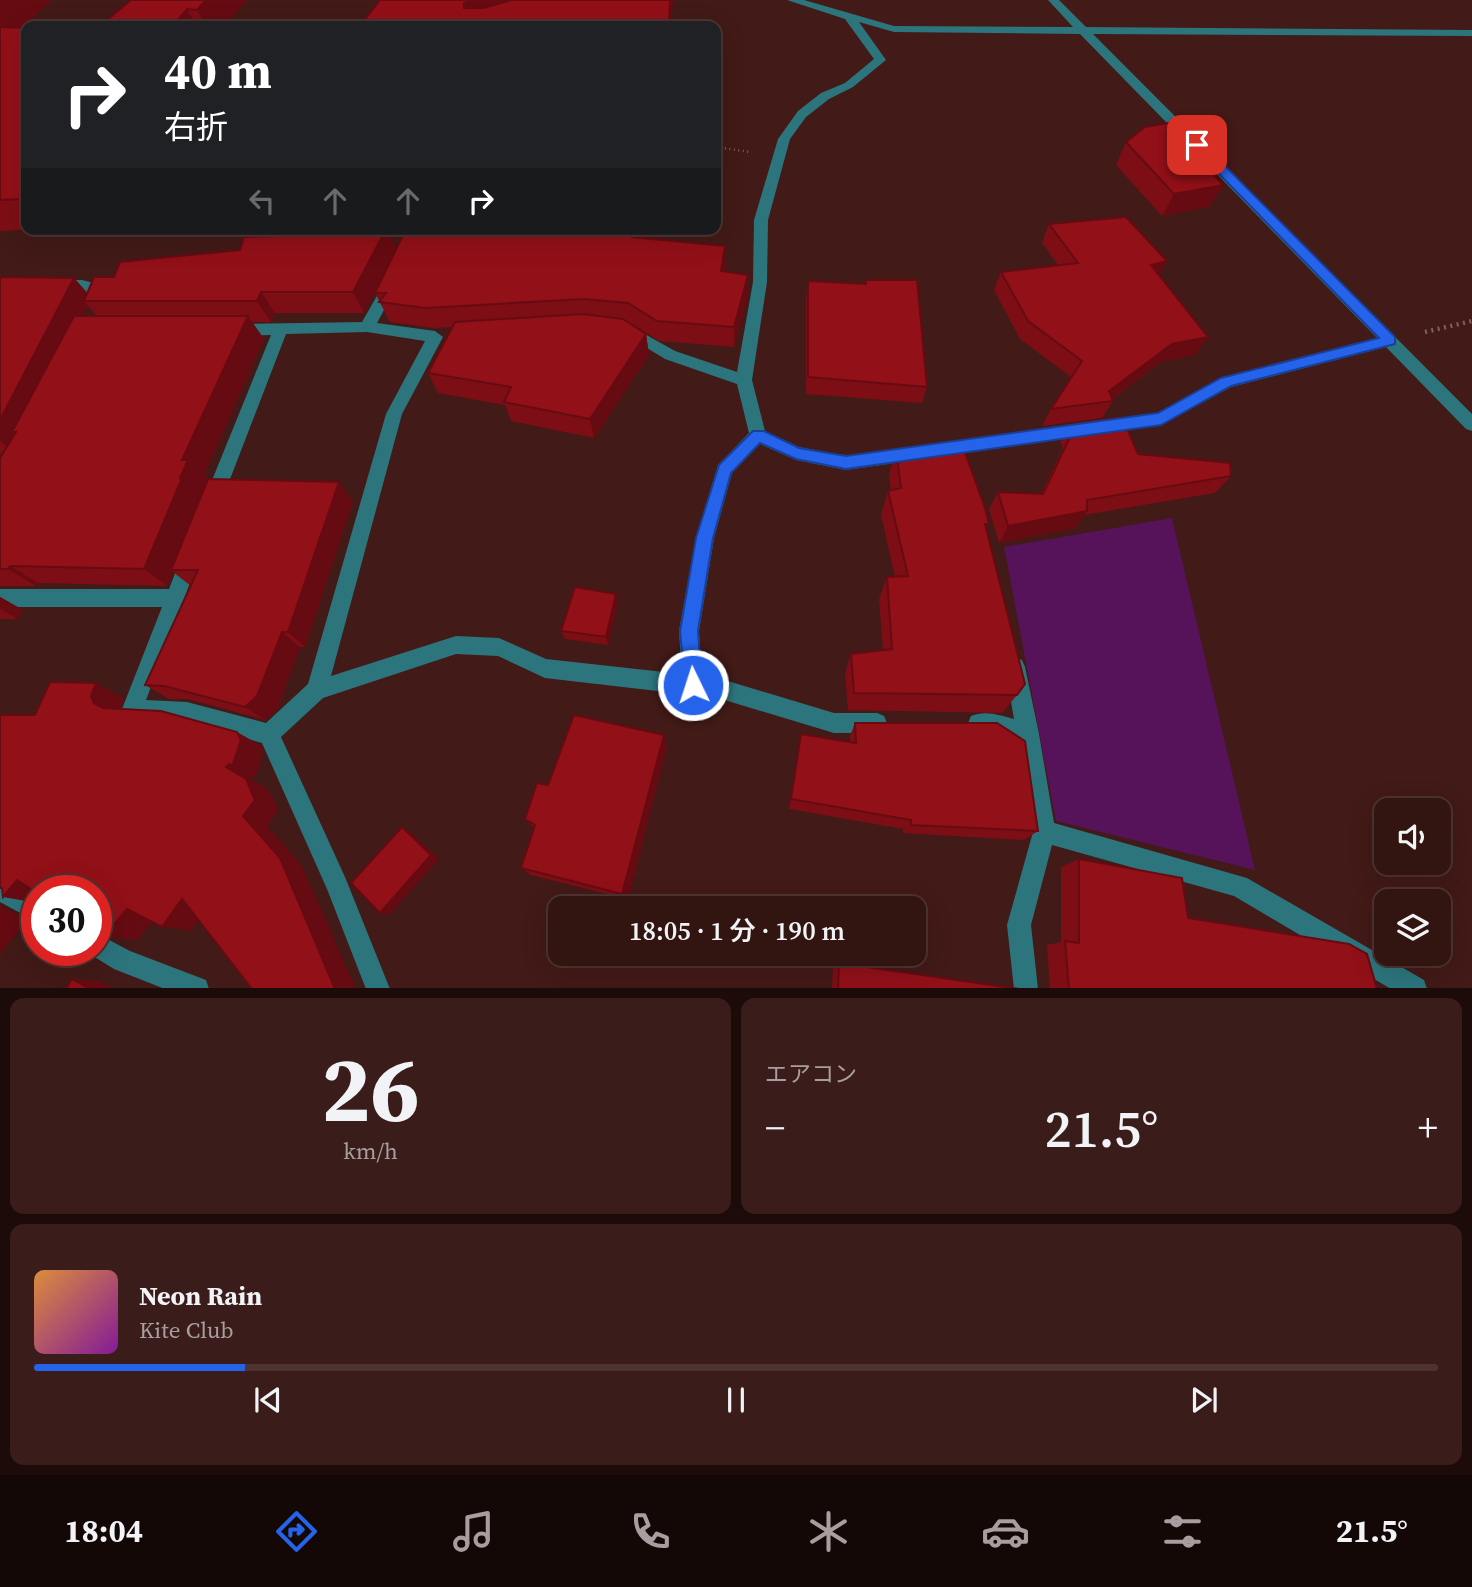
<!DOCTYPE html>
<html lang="ja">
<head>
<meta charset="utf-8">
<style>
  body { margin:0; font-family:"Source Serif 4","Noto Sans JP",serif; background:#3a1d1a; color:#f1f3f6; height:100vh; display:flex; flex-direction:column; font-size:26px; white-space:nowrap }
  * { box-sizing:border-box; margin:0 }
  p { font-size:23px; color:#a89e9f }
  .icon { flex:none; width:38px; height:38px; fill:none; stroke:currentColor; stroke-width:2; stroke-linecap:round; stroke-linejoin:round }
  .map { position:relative; height:988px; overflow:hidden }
  .details { display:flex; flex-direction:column; gap:10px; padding:10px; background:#1c0b09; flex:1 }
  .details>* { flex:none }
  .banner { position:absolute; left:21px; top:21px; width:700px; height:214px; border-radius:14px; box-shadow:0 7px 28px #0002,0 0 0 2px #4d3331; background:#202124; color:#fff; overflow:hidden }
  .controls { position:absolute; left:1374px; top:798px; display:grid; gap:14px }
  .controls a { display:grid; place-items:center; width:77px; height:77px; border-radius:14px; background:#321411; box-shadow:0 7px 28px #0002,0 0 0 2px #4d3331; font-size:35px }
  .speed { position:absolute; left:21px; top:875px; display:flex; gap:14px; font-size:35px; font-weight:700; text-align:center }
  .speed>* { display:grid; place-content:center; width:91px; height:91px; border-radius:50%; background:#321411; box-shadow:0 7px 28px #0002,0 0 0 2px #4d3331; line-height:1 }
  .speed .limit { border:10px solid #d22; background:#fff; color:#111 }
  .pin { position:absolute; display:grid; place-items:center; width:60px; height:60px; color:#fff; margin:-30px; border-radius:14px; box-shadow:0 4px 10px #0006 }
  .me { position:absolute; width:77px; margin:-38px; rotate:356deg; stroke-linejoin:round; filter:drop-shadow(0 0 5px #0008) }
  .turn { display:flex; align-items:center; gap:24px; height:147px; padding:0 28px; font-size:32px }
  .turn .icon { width:91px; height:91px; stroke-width:2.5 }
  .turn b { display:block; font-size:49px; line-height:60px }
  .lanes { display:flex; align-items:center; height:66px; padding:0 28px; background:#0003; justify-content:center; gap:35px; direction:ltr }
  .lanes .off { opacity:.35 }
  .big { font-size:52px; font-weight:600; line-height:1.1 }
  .details .tile { flex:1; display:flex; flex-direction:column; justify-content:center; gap:10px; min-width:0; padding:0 24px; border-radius:14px; background:#3a1d1a }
  .details .dial { align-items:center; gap:0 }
  .dial b { font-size:91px; line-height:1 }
  .song { display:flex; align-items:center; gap:21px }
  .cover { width:84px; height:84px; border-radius:10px; background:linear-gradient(135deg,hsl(30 70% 55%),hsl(290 70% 35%)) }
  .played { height:7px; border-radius:4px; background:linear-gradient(90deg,#2563eb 15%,#4d3331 15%) }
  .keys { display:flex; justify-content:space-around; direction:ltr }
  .heat { display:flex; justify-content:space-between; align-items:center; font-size:38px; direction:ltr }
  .details .tiles { flex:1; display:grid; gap:10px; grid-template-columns:1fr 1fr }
  .tile:last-child { grid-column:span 2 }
  .trip { position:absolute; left:548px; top:896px; width:378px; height:70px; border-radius:14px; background:#321411; box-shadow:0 7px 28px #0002,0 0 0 2px #4d3331; font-weight:600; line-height:70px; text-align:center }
  .tabs { display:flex; height:112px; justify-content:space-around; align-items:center; background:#140807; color:#a89e9f }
  .tabs .icon { width:49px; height:49px }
  .tabs .active { color:#2563eb }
  .tabs b { font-size:32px; color:#f1f3f6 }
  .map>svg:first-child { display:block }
</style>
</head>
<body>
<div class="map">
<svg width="1472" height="989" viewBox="0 0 1472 989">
  <rect width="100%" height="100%" fill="#421a17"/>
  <path fill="#561359" d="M 1172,518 L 1255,870 L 1056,821 L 1004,547 Z"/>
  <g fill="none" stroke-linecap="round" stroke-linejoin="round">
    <path stroke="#7f605d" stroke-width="2.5" stroke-dasharray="1 3.5" stroke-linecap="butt" d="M 716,147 L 750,152"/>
    <path stroke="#7f605d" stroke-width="4.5" stroke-dasharray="2 4.5" stroke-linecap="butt" d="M 1425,332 L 1472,321"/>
    <path fill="#2c757d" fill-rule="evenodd" d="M 787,0 L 804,0 L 894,26 L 1073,27 L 1048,0 L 1059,0 L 1086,27 L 1472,30 L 1472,36 L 1093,34 L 1472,414 L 1472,431 L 1466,429 L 1386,347 L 1231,387 L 1161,425 L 846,470 L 796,460 L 760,444 L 732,473 L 714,538 L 699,631 L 702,676 L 718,678 L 834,713 L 877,713 L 884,716 L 887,723 L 884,730 L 877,733 L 834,733 L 718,698 L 545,678 L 498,656 L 456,654 L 323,698 L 281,737 L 345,877 L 390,989 L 366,989 L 327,889 L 262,743 L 187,722 L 132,719 L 125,716 L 122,709 L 162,607 L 0,607 L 0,589 L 169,589 L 183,553 L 190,551 L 197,553 L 199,559 L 146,700 L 187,702 L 266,723 L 308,684 L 386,414 L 425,341 L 367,332 L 286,334 L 222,500 L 219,505 L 207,505 L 204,500 L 271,335 L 235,336 L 227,330 L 235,324 L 362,322 L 386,280 L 391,279 L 398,284 L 377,323 L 435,331 L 443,337 L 402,414 L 331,676 L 456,636 L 499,638 L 546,659 L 682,674 L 679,631 L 696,538 L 718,465 L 749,433 L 737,384 L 665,359 L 621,332 L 629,326 L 634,328 L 675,351 L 737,372 L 753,282 L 754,220 L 778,139 L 798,111 L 821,93 L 845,83 L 874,59 L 845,19 ZM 859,22 L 894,32 L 1080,34 L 1377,338 L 1220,378 L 1158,413 L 846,456 L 799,447 L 765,431 L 752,380 L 767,282 L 768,220 L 790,139 L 806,117 L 829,99 L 853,87 L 886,60 Z
      M 56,280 L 82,280 L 110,287 L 112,291 L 107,301 L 97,301 L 96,294 L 51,289 L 49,285 Z
      M 1015,657 L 1022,660 L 1025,667 L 1039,734 L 1054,823 L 1247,878 L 1424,980 L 1427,989 L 1391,989 L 1234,896 L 1052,845 L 1031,925 L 1038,989 L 1014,989 L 1007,925 L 1033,832 L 1017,741 L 971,730 L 968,723 L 971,716 C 986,710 999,715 1014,719 L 1005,667 L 1008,660 Z
      M 0,877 L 37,897 L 37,922 L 0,902 Z
      M 96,933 L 130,951 L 206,980 L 209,989 L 165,989 L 114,969 L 88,953 L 86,950 L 96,950 Z"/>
  </g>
  <path fill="#7e0e15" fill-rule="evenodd" d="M 0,0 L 51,0 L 22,28 L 26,28 L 26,229 L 34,229 L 0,231 Z
    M 131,0 L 247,0 L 224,26 L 100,26 Z
    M 1126,142 L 1223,185 L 1209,207 L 1162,216 L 1116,165 Z
    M 1049,224 L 1159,275 L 1208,337 L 1195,355 L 1161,362 L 1112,399 L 1113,401 L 1102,418 L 1042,426 L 1051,409 L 1071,377 L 1020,339 L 994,290 L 1001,272 L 1058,265 L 1042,243 Z
    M 321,229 L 388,229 L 396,248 L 364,313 L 275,313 L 271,322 L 252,322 L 264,339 L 204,475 L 208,479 L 353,501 L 305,647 L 300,647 L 277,710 L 265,720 L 188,699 L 169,699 L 145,685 L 191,586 L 173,572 L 167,586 L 38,583 L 36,586 L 0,586 L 0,458 L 3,453 L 0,453 L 0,277 L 74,278 L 87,293 L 114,277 L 240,250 L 318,235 ZM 88,306 L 97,316 L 82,316 Z
    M 632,237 L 725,246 L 724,272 L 748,295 L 734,347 L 659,341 L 631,323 L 629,323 L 646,334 L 649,355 L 594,438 L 511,421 L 505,405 L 438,393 L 428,373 L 453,327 L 435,328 L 390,322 L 375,293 Z
    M 866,280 L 927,387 L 922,403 L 806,394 L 806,299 L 808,281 L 865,284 Z
    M 1070,424 L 1138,454 L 1231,476 L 1215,493 L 1084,515 L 1076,528 L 999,543 L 989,509 L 998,492 L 1041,494 L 1063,448 L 1060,442 Z
    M 896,450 L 986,529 L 1017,695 L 1002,713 L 848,710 L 845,673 L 851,654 L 883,650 L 879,599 L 887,577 L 895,577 L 881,515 L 888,491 L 891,490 L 889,475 Z
    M 616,594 L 618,602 L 608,645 L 565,639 L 561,631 Z
    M 0,597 L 23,610 L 18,619 L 0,619 Z
    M 855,723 L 1038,831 L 1024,840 L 903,833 L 903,829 L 789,809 L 801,734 L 850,742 L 850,736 Z
    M 664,735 L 667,747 L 628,899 L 531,875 L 521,868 L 534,828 L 525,819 L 548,785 Z
    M 1079,859 L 1188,918 L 1377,989 L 1050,989 L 1047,945 L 1061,942 L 1061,867 Z
    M 839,963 L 1019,989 L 832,989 L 833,966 Z"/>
  <path fill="#660b11" d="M 0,0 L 51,0 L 0,48 Z
    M 206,0 L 247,0 L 224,26 L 206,26 L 197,10 Z
    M 475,0 L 561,0 L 469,23 L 464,3 Z
    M 670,0 L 673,0 L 671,26 L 669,26 Z
    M 187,9 L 196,26 L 173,26 Z
    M 1223,185 L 1209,207 L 1162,216 L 1174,194 Z
    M 26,193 L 26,205 L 21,199 Z
    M 386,229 L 388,229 L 396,248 L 364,313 L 353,292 Z
    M 725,246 L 725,267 L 721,292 L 721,271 Z
    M 1167,261 L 1157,280 L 1151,265 Z
    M 748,275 L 748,295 L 734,347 L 734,327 Z
    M 74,278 L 92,298 L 84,301 L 88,306 L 23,438 L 16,432 L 12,432 L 22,440 L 15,453 L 0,441 L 0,420 Z
    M 261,292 L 275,313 L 271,322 L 257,301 Z
    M 248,316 L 264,339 L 204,475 L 208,480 L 171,570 L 173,572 L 167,586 L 144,569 L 180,478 L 182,460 Z
    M 646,334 L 649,355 L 594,438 L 590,419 Z
    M 1208,337 L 1195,355 L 1161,362 L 1108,401 L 1109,391 L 1172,344 Z
    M 339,482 L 353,501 L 305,647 L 288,632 Z
    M 1087,511 L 1076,528 L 999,543 L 1008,526 Z
    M 10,566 L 38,583 L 36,586 L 8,569 Z
    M 616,594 L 618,602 L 608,645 L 606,637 Z
    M 0,597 L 23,610 L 18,619 L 0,609 Z
    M 282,632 L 300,647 L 277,710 L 265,720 L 245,707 Z
    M 96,683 L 124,698 L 120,710 L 123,717 L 94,703 L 91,696 Z
    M 237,732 L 260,745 L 263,752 L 259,767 L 255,778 L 252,776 L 250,779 L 269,790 L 278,810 L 267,826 L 302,866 L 356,989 L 335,989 L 243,816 L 226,767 Z
    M 664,735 L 667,747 L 628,899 L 622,894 Z
    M 402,827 L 410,832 L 439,859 L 389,915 L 380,913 Z
    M 17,880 L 37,891 L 37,903 L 3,897 Z
    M 182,899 L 210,905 L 191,931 L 162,927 Z
    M 0,905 L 27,920 L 0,954 Z
    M 127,909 L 158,914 L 137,940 L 104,936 Z
    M 72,979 L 99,981 L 114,989 L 90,989 Z"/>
  <path fill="#921018" stroke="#660b11" stroke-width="2" d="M 131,0 L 206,0 L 197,10 L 187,9 L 173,26 L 100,26 Z
    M 380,0 L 475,0 L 464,3 L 464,8 L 483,8 L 513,0 L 670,0 L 669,26 L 360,26 Z
    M 0,27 L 26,28 L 26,193 L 21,199 L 0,200 Z
    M 1169,123 L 1223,185 L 1174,194 L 1126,142 L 1145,127 Z
    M 1126,217 L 1167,261 L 1151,265 L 1208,337 L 1172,344 L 1109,391 L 1113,401 L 1051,409 L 1082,361 L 1028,321 L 1001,272 L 1078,263 L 1049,224 Z
    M 321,229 L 386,229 L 353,292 L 261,292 L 257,301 L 84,301 L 94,277 L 114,277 L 120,262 L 240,250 L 244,237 L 318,235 Z
    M 406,229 L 630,229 L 632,237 L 725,246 L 721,271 L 748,275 L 734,327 L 657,321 L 628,303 L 584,299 L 426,308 L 379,302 L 386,293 L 375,293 Z
    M 0,277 L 74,278 L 0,420 Z
    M 866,280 L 917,280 L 927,387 L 808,377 L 808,281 L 866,284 Z
    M 583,314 L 623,319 L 646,334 L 590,419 L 504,402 L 511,387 L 428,373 L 455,322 Z
    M 74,316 L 248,316 L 182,460 L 188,460 L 180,478 L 182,478 L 144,569 L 10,566 L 8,569 L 0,569 L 0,458 L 16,432 L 12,432 Z
    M 1122,417 L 1138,454 L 1230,463 L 1231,476 L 1087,500 L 1087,511 L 1008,526 L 998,492 L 1043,494 L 1071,435 L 1077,434 L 1070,424 Z
    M 963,447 L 985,508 L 989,524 L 985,524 L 1025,684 L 1017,695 L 854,693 L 851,654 L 892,649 L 887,577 L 908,576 L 888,491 L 901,488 L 896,450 Z
    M 208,479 L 339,482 L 288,632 L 282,632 L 257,696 L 245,707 L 164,686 L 145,685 L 198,570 L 171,570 Z
    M 575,587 L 616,594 L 606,637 L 561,631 Z
    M 50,682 L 96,683 L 91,696 L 94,703 L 103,708 L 161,711 L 237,732 L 241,740 L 236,755 L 232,766 L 229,764 L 226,767 L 246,779 L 255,800 L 243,816 L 280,858 L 335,989 L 252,989 L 182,899 L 162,927 L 127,909 L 104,936 L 96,930 L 96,891 L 37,891 L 37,893 L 17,880 L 3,897 L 2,888 L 0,888 L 0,715 L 35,715 Z
    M 574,715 L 664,735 L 622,894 L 521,868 L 535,825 L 525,819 L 537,783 L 548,785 Z
    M 855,723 L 997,723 L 1025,741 L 1038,831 L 911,825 L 911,820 L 791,799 L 801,734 L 856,743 Z
    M 402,827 L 431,855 L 380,913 L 351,883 Z
    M 1079,859 L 1182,878 L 1188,918 L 1349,944 L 1367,954 L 1377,989 L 1069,989 L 1065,941 L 1079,943 Z
    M 839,963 L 1019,989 L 838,989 Z
    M 72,979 L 90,989 L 66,989 Z"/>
  <path fill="#2563eb" stroke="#184099" stroke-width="2" d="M 1193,142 L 1201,142 L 1395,337 L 1395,344 L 1231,386 L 1161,425 L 846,469 L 796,459 L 760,443 L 731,473 L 713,538 L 698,631 L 702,685 L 699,692 L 693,694 L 686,692 L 680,631 L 696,538 L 719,465 L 753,431 L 764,431 L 799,448 L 846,456 L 1158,413 L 1221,378 L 1379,338 L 1193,147 Z"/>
</svg>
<div class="controls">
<a><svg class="icon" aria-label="sound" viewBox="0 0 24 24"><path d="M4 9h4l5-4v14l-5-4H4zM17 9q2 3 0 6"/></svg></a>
<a><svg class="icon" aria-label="layers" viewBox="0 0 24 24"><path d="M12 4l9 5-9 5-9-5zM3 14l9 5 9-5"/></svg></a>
</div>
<div class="speed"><div class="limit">30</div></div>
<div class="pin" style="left:1197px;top:145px;background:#d93025"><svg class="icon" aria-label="arrive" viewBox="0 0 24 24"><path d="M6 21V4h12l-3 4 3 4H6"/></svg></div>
<svg class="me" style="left:693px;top:685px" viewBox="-20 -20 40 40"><circle r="17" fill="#2563eb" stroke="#fff" stroke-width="3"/><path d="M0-11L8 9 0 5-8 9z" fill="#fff"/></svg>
<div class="trip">18:05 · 1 分 · 190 m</div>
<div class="banner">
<div class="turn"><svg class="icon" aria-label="right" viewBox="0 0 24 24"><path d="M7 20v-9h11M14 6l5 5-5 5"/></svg><div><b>40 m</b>右折</div></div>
<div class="lanes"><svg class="icon off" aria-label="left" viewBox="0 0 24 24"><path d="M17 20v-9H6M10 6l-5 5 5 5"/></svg><svg class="icon off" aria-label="ahead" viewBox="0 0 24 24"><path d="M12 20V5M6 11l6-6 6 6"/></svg><svg class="icon off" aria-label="ahead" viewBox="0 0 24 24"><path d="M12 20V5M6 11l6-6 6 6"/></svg><svg class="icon" aria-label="right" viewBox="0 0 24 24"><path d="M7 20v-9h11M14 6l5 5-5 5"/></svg></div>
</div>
</div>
<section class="details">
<div class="tiles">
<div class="tile dial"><b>26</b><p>km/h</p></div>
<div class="tile"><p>エアコン</p>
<div class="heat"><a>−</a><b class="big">21.5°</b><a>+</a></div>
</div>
<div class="tile">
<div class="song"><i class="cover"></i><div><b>Neon Rain</b><p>Kite Club</p></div></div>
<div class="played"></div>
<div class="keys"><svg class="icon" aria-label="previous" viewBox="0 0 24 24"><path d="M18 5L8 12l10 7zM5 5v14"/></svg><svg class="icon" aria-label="pause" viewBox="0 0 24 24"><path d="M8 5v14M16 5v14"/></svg><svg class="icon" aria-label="next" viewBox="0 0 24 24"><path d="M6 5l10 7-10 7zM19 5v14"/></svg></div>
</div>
</div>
</section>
<nav class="tabs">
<b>18:04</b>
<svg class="icon active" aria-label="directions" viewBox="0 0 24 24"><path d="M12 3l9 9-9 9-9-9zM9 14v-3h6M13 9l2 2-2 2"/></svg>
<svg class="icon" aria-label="music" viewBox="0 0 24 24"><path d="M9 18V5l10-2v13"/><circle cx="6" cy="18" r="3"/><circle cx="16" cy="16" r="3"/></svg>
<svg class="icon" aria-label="phone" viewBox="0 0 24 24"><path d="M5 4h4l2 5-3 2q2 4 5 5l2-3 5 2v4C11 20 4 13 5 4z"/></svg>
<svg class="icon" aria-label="climate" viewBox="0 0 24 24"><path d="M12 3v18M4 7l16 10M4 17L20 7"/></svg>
<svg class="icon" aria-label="car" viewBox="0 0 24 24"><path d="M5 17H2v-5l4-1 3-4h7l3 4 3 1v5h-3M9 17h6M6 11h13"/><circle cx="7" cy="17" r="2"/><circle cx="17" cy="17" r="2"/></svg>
<svg class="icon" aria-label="filters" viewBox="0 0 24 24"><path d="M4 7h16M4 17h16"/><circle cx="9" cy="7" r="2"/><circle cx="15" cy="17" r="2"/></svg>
<b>21.5°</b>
</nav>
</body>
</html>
